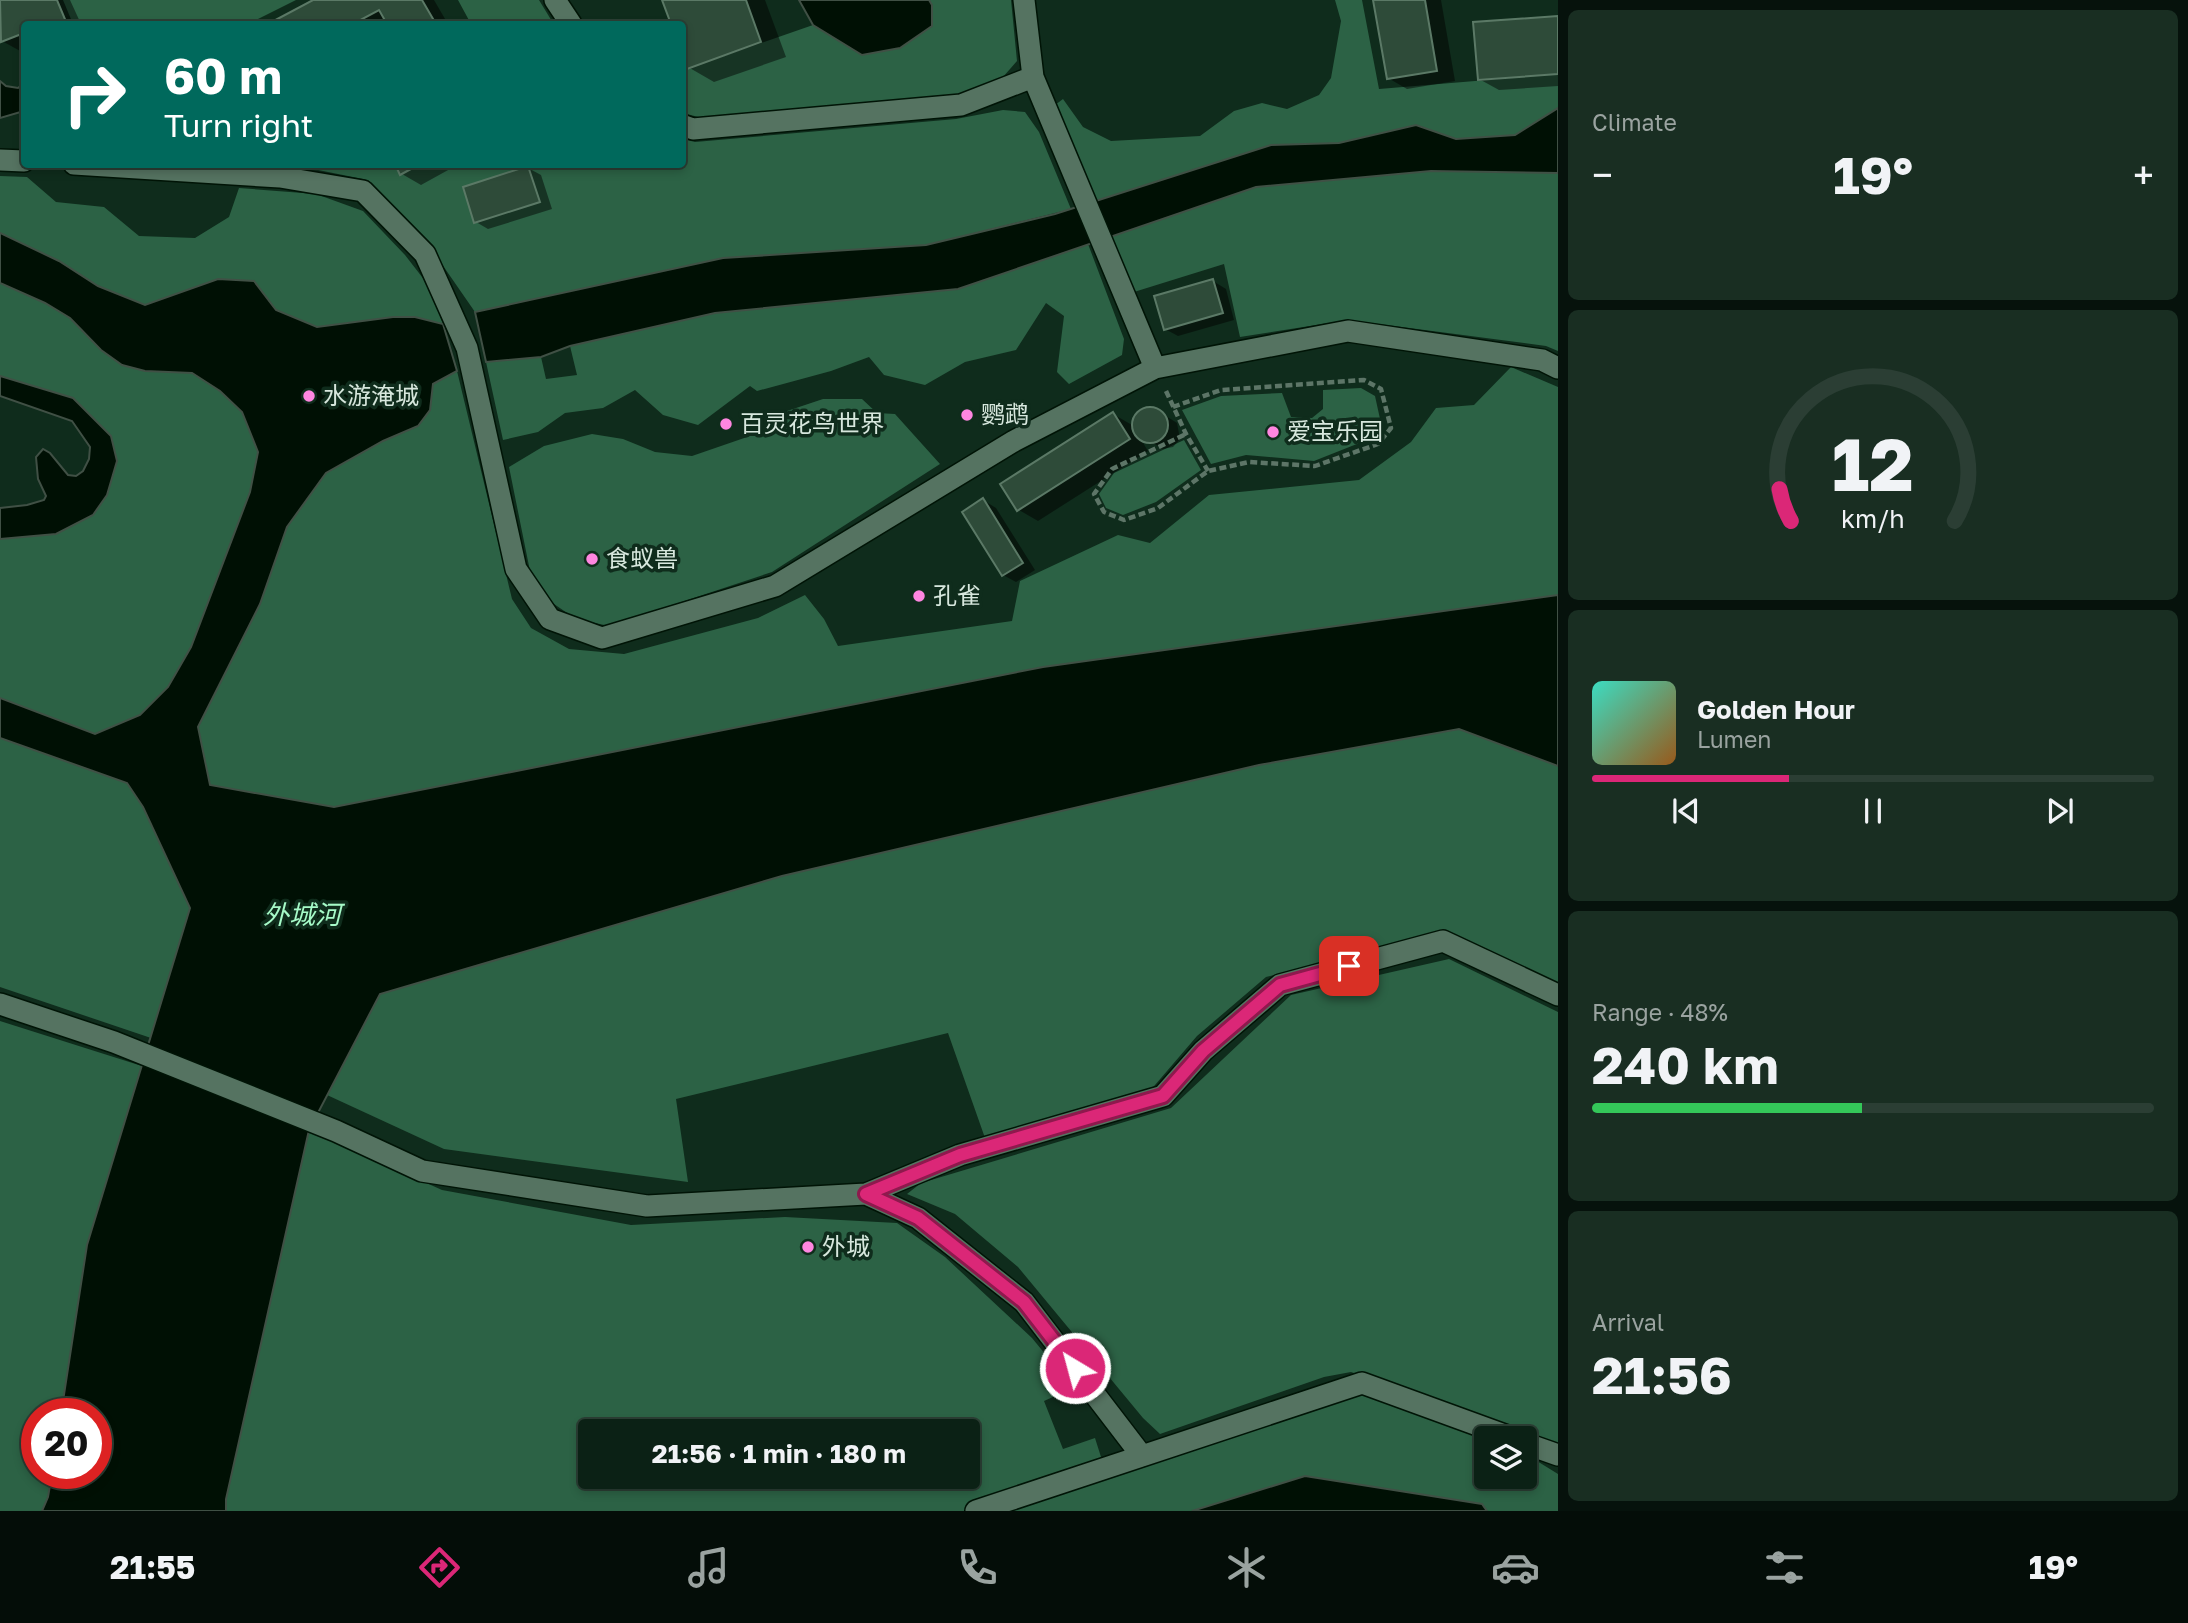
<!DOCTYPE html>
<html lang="en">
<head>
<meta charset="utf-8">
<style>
  body { margin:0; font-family:"Golos Text","Noto Sans SC",sans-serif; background:#192e22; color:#f1f3f6; height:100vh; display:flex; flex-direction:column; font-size:26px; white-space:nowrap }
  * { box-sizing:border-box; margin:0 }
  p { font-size:23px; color:#9aa3a0 }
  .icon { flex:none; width:38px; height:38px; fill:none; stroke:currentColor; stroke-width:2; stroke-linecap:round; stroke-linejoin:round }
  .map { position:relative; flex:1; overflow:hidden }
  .side { display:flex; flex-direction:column; gap:10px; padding:10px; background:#06120c; width:630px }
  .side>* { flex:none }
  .banner { position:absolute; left:21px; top:21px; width:665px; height:147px; border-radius:7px; box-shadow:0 4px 10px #0003,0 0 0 2px #2b3e34; background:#00695c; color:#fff; overflow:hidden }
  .buttons { position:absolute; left:1474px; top:1426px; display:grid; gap:14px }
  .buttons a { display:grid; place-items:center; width:63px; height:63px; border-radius:7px; background:#0b2115; box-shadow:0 4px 10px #0003,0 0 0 2px #2b3e34; font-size:35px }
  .speed { position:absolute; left:21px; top:1398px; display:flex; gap:14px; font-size:35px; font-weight:700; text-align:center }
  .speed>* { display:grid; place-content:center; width:91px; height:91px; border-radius:50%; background:#0b2115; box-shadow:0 4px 10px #0003,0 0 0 2px #2b3e34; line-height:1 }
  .speed .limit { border:10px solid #d22; background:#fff; color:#111 }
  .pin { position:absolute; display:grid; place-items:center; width:60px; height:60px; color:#fff; margin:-30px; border-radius:14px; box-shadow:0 4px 10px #0006 }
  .me { position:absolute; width:77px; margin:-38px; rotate:323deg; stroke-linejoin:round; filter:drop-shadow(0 0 5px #0008) }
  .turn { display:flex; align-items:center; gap:24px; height:147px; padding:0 28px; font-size:32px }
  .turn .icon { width:91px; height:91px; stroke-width:2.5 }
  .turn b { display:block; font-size:49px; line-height:60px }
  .big { font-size:52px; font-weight:700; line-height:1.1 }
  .side .card { flex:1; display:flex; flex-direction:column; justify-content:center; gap:10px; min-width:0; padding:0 24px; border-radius:10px; background:#192e22 }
  .side .dial { align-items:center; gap:0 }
  .dial svg { height:182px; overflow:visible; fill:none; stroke:#2b3e34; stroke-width:7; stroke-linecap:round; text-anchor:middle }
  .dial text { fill:#f1f3f6; stroke:none }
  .song { display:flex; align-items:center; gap:21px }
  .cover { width:84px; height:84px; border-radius:10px; background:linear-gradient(135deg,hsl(170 70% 55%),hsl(30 70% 35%)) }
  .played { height:7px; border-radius:4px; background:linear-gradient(90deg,#db2777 35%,#2b3e34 35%) }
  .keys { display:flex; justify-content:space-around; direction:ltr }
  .heat { display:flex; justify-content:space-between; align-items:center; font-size:38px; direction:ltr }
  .charge { height:10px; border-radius:5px; background:linear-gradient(90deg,#34c759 48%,#2b3e34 0) }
  .trip { position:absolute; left:578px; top:1419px; width:402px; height:70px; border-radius:7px; background:#0b2115; box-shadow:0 4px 10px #0003,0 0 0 2px #2b3e34; font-weight:700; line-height:70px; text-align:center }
  .tab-bar { display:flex; height:112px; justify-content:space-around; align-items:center; background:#040d08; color:#9aa3a0 }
  .tab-bar .icon { width:49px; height:49px }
  .tab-bar .selected { color:#db2777 }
  .tab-bar b { font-size:32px; color:#f1f3f6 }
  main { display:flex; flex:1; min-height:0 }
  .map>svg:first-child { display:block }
</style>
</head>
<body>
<main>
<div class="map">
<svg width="1558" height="1511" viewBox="0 0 1558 1511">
  <rect width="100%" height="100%" fill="#0f2c1c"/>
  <path fill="#2c6245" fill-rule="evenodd" d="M 63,0 L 296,0 L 248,24 L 73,24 Z
    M 458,0 L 539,0 L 553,23 L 471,24 Z
    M 929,0 L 1011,0 L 1017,61 L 1003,77 L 958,97 L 702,118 L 683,113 L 682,57 L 687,69 L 813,25 L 862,55 L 900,48 L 932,26 L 932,5 Z
    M 1335,0 L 1362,0 L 1379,89 L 1558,74 L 1558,108 L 1515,135 L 1456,140 L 1416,125 L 1339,143 L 1271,145 L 1096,201 L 1055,105 L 1063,99 L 1083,127 L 1111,141 L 1200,136 L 1234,111 L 1262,103 L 1287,109 L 1319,95 L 1331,78 L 1341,21 Z
    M 1003,110 L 1025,112 L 1039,132 L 1071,209 L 926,245 L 723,258 L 475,312 L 421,234 L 368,180 L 313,169 L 278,165 L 395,165 L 401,175 L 420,164 L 682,164 L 683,139 L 695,142 L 956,119 Z
    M 1431,171 L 1558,173 L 1558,351 L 1546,346 L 1348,320 L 1240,337 L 1224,264 L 1134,292 L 1110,236 L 1256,187 Z
    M 0,176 L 27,177 L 56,202 L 104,207 L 139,236 L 195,238 L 229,217 L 239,188 L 316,194 L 363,211 L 405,255 L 429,286 L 443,324 L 415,317 L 393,317 L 317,327 L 276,310 L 254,281 L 218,279 L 145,305 L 98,286 L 59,261 L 0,233 Z
    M 1088,244 L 1124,339 L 1122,355 L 1069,384 L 1057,372 L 1064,316 L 1046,303 L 1016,350 L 965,362 L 925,385 L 884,375 L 869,357 L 831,371 L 757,391 L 750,386 L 698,425 L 663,415 L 635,390 L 603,408 L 565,413 L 538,432 L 503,440 L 486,362 L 541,357 L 546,379 L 577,375 L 570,346 L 715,313 L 1054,255 Z
    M 0,283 L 45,303 L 70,318 L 101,350 L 145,371 L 192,373 L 220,391 L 242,412 L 258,452 L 250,492 L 191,647 L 168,687 L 140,715 L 95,734 L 0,698 L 0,539 L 56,534 L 117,461 L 73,398 L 0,376 Z
    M 1511,367 L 1558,387 L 1558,595 L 1043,667 L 334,807 L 209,785 L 198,727 L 260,604 L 287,526 L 326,473 L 383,441 L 418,426 L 430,410 L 433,384 L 457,371 L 512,599 L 531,628 L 569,649 L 624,654 L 758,618 L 805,595 L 824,619 L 838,646 L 1012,621 L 1020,581 L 1118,535 L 1150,543 L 1209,495 L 1359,480 L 1411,442 L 1436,408 L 1474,405 Z
    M 1361,388 L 1375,396 L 1382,428 L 1372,438 L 1314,461 L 1246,455 L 1211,464 L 1182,410 L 1221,396 L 1282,393 L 1291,417 L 1312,418 L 1323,409 L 1323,390 Z
    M 823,399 L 862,399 L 877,413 L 895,414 L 940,464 L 772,572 L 609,626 L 576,619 L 551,602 L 530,571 L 509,467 L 544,446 L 592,434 L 623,439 L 655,452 L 692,456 L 750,436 L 787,411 Z
    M 1184,440 L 1201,470 L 1156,502 L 1123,515 L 1106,508 L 1099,494 L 1114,473 Z
    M 1459,729 L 1558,766 L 1558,986 L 1442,935 L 1266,977 L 1197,1036 L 1149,1092 L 985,1138 L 948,1033 L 676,1099 L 688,1182 L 444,1149 L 327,1095 L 380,994 L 782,876 L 1259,765 Z
    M 0,738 L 127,783 L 143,807 L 190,908 L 151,1038 L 0,987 Z
    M 1449,959 L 1558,1012 L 1558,1444 L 1351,1372 L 1324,1377 L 1160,1434 L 1143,1418 L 1018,1267 L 955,1214 L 907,1194 L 921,1183 L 1171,1108 L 1291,995 Z
    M 0,1021 L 142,1066 L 87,1245 L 61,1414 L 37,1414 L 37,1474 L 52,1474 L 48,1497 L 42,1511 L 0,1511 Z
    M 309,1130 L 442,1190 L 631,1225 L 785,1217 L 897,1223 L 945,1257 L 1032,1338 L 1073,1388 L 1044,1401 L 1063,1449 L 1095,1438 L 1107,1476 L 1363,1391 L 1486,1438 L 1486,1477 L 1524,1477 L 1524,1453 L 1558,1474 L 1558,1511 L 1487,1511 L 1482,1504 L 1305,1476 L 1192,1511 L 226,1511 L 226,1499 ZM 590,1432 L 968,1432 L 968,1477 L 590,1477 Z"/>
  <path fill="#001004" stroke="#405045" stroke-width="2" d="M 799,0 L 929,0 L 932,5 L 932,26 L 900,48 L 862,55 L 813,25 Z
    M 0,81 L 6,86 L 18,88 L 24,83 L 24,111 L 0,118 Z
    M 1558,108 L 1558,173 L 1431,171 L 1256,187 L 958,289 L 715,313 L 570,346 L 541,357 L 486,362 L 475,312 L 723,258 L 926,245 L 1055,214 L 1271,145 L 1339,143 L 1416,125 L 1456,139 L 1515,135 Z
    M 0,233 L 59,261 L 98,286 L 145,305 L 218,279 L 254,281 L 276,310 L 317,327 L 393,317 L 415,317 L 443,324 L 457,371 L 433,384 L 430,410 L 418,426 L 383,441 L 326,473 L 287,527 L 260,604 L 198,727 L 210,785 L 334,807 L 1043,667 L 1558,595 L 1558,766 L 1459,729 L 1259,765 L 782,876 L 380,994 L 309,1130 L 226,1499 L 226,1511 L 42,1511 L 48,1497 L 52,1474 L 96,1474 L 96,1414 L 61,1414 L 87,1245 L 190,908 L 143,807 L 127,783 L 0,738 L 0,698 L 95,734 L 140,715 L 168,687 L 191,647 L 250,492 L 258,452 L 242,412 L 220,391 L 192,373 L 145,371 L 122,365 L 101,350 L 70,318 L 45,303 L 0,283 Z
    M 0,376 L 73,398 L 111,436 L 117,461 L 107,495 L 93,515 L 56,534 L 0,539 L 0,508 L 27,505 L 44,500 L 46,496 L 38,479 L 36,457 L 43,449 L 50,453 L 68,475 L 76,476 L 83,471 L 89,459 L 90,447 L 72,421 L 0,396 Z
    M 1305,1476 L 1482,1504 L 1487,1511 L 1192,1511 Z"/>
  <path fill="#0007" d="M 0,0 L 70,0 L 81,24 L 24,24 L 24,51 L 22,52 L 2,41 L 0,35 Z
    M 317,0 L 434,0 L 448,24 L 272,24 Z
    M 664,0 L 765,0 L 786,57 L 714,82 L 688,67 L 682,24 L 673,24 Z
    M 1375,0 L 1441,0 L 1455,81 L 1407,89 L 1388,78 Z
    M 1558,17 L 1558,86 L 1499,90 L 1479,79 Z
    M 339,164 L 353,164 L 346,168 Z
    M 397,164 L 459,164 L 421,185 L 402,174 Z
    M 528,168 L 541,175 L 552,209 L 488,229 L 476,222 Z
    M 1213,281 L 1226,289 L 1234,320 L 1178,336 L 1165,329 Z
    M 1155,409 L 1177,423 L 1180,439 L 1173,447 L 1163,449 L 1137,433 L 1148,451 L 1038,521 L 1019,510 L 1113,414 L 1132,425 L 1136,431 L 1136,417 L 1144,410 Z
    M 983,500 L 996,508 L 1035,570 L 1016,582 L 1003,575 Z"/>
  <path fill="#2e4b39" stroke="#5b7966" stroke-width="2" d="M 0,0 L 57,0 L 67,24 L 24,24 L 24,33 L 1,42 Z
    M 313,0 L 422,0 L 436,24 L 387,24 L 379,10 L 353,24 L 268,24 Z
    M 662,0 L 746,0 L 761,42 L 687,69 L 682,57 L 682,24 L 671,24 Z
    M 1373,0 L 1425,0 L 1437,71 L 1387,79 Z
    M 1558,16 L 1558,74 L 1478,80 L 1473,22 Z
    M 395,164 L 420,164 L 400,175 Z
    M 528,166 L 540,202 L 474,223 L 463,187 Z
    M 1213,279 L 1223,313 L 1164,330 L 1154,296 Z
    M1132 425a18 18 0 1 1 36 0a18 18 0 1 1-36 0Z
    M 1113,412 L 1130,439 L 1017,511 L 1000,484 Z
    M 983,498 L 1023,563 L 1002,576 L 962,512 Z"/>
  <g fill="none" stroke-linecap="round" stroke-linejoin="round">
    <g stroke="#001406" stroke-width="24">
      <path id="minor" d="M 555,0 L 571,24
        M 1024,0 L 1033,77 L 1155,368
        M 682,125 L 693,129 L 961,105 L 1033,77
        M 0,160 L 24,161
        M 74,164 L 280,177 L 363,191 L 425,254 L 467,348 L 516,569 L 550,619 L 602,638 L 775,586 L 1014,441 L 1155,368 L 1348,331 L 1542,360 L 1558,368
        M 0,1004 L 114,1042 L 336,1131 L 422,1171 L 647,1206 L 866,1194 L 918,1218 L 1024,1302 L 1142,1456
        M 866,1194 L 960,1155 L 1163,1096 L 1203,1051 L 1280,985 L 1443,941 L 1558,995
        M 1524,1443 L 1558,1455
        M 976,1511 L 1362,1383 L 1513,1438"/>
    </g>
    <path stroke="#5d7567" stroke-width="4.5" stroke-dasharray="7 3.5" stroke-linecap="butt" d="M 1166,391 L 1186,434 L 1208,471
      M 1173,407 L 1221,390 L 1364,380 L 1381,389 L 1391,428 L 1378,444 L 1315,466 L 1249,462 L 1208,471 L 1158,508 L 1124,520 L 1104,512 L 1094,494 L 1112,469 L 1186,434"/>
    <use href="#minor" stroke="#557361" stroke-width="21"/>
  </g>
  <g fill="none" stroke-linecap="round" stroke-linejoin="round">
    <g stroke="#8e194d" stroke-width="18">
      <path id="route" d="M 1075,1368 L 1024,1302 L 918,1218 L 866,1194 L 960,1155 L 1163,1096 L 1203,1051 L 1280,985 L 1349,966"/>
    </g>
    <use href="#route" stroke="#db2777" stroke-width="12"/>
  </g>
  <g fill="#fe86e0" stroke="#0f2c1c" stroke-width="2.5">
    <circle cx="309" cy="396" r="7"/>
    <circle cx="967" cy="415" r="7"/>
    <circle cx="726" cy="424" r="7"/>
    <circle cx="1273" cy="432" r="7"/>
    <circle cx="592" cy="559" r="7"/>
    <circle cx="919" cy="596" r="7"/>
    <circle cx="808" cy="1247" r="7"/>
  </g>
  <g text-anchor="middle" stroke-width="7" stroke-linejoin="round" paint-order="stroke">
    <g font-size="24" fill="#d7e7dd" stroke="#0f2c1c" text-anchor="start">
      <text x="323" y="404">水游淹城</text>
      <text x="981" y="423">鹦鹉</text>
      <text x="740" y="432">百灵花鸟世界</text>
      <text x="1287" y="440">爱宝乐园</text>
      <text x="606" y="567">食蚁兽</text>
      <text x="933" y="604">孔雀</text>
      <text x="822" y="1255">外城</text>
    </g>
    <g font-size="26" font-style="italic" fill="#a6fac8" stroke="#0f2c1c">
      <text x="302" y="924">外城河</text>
    </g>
  </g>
</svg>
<div class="buttons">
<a><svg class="icon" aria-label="layers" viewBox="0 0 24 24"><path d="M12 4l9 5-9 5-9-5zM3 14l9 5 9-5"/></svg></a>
</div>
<div class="speed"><div class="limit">20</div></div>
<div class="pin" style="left:1349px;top:966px;background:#d93025"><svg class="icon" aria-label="arrive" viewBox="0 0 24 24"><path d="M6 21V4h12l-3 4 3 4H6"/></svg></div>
<svg class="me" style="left:1075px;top:1368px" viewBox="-20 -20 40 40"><circle r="17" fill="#db2777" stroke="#fff" stroke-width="3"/><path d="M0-11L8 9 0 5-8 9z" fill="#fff"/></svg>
<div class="trip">21:56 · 1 min · 180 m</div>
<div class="banner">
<div class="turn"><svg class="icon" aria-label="right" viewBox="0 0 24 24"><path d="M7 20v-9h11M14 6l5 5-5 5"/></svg><div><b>60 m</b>Turn right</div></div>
</div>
</div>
<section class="side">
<div class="card"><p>Climate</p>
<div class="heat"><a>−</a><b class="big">19°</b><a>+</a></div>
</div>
<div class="card dial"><svg viewBox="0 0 100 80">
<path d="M14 69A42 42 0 1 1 86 69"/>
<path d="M14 69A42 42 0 0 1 9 55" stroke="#db2777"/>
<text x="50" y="56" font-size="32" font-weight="700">12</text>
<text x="50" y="72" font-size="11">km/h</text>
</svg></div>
<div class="card">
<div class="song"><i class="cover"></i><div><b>Golden Hour</b><p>Lumen</p></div></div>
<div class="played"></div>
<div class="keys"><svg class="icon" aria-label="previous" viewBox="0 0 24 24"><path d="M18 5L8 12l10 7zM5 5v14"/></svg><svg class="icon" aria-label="pause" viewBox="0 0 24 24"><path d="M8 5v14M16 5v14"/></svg><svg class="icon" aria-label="next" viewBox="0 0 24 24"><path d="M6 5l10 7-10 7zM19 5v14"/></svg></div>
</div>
<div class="card"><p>Range · 48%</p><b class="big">240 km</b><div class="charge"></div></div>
<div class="card"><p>Arrival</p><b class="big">21:56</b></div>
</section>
</main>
<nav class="tab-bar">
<b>21:55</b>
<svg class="icon selected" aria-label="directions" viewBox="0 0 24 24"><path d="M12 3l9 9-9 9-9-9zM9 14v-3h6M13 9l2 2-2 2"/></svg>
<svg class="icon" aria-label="music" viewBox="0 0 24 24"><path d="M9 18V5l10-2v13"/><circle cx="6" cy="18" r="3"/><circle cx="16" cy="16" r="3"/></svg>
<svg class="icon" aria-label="phone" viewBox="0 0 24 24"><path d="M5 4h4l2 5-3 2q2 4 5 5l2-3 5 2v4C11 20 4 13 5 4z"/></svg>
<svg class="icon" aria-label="climate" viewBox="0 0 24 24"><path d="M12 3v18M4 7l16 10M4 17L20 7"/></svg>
<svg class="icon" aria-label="car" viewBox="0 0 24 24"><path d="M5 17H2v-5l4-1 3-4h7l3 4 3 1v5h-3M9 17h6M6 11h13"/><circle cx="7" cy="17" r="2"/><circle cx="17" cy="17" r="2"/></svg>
<svg class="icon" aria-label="filters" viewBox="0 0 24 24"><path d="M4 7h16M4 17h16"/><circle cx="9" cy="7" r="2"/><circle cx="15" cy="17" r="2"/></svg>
<b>19°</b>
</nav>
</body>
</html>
